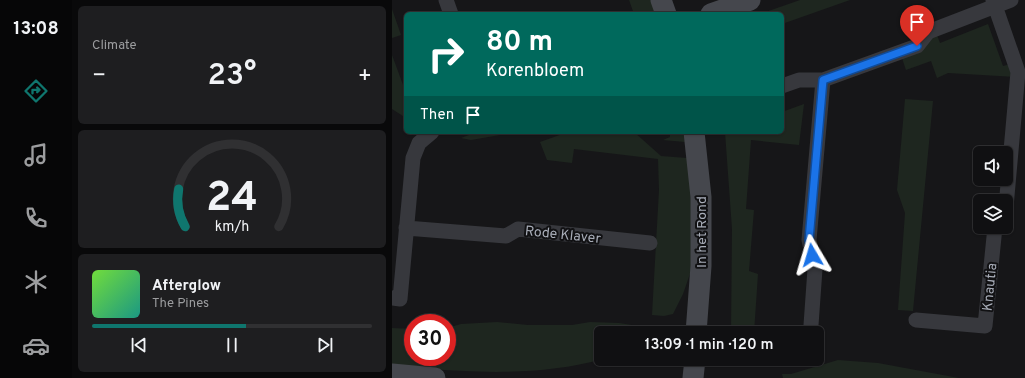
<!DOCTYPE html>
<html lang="en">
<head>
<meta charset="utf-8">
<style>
  body { margin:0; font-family:Overpass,sans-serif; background:#1e1e20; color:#f1f3f6; height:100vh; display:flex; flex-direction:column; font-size:15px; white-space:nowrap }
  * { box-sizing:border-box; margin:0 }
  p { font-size:13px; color:#9c9d9f }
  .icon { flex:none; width:22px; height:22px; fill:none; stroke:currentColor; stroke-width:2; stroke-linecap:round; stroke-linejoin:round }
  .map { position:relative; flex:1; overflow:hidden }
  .sheet { display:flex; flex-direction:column; gap:6px; padding:6px; background:#09090a; width:320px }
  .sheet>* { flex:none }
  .top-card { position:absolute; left:12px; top:12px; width:380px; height:122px; border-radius:6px; box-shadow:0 1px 3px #0004,0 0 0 1px #303032; background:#00695c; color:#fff; overflow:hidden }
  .fabs { position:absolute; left:581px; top:146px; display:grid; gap:8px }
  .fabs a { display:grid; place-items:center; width:40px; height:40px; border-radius:6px; background:#101012; box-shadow:0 1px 3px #0004,0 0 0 1px #303032; font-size:20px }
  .speed { position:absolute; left:12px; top:314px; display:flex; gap:8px; font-size:20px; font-weight:700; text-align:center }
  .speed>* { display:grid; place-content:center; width:52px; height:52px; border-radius:50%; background:#101012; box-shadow:0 1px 3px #0004,0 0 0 1px #303032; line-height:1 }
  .speed .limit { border:6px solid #d22; background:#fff; color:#111 }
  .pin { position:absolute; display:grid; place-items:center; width:34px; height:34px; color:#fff; margin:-41px -17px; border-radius:50% 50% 50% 0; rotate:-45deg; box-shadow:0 0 4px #0007 }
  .pin .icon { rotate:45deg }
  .me { position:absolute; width:44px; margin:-22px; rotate:353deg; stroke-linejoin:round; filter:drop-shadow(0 0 3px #0008) }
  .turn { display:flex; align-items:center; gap:14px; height:84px; padding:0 16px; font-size:18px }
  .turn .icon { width:52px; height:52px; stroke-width:2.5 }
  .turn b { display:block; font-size:28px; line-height:34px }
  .then { display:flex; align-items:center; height:38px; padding:0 16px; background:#0003; gap:8px; font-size:15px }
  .big { font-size:30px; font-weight:600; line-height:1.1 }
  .sheet .widget { flex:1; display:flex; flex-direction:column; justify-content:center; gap:6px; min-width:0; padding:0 14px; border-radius:6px; background:#1e1e20 }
  .sheet .dial { align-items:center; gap:0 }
  .dial svg { height:104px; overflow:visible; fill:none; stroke:#303032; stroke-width:7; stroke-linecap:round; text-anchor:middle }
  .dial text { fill:#f1f3f6; stroke:none }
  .song { display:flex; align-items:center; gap:12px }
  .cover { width:48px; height:48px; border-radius:6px; background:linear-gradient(135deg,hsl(100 70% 55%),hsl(170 70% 35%)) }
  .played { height:4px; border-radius:2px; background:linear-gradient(90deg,#0f766e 55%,#303032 55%) }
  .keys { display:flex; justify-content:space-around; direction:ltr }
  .heat { display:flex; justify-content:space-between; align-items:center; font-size:22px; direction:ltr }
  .trip { position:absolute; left:202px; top:326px; width:230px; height:40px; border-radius:6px; background:#101012; box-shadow:0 1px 3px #0004,0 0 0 1px #303032; font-weight:600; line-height:40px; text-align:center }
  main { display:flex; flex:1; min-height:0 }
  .dock { display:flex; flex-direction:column; width:72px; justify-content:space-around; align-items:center; background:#060607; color:#9c9d9f }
  .dock .icon { width:28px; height:28px }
  .dock .on { color:#0f766e }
  .dock b { font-size:18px; color:#f1f3f6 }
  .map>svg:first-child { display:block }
</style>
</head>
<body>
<main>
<nav class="dock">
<b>13:08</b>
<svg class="icon on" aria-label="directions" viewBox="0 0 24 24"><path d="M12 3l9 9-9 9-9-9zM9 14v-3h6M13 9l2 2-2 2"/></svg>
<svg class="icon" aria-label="music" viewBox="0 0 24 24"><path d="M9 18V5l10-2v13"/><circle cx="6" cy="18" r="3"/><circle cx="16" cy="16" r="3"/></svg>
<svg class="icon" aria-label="phone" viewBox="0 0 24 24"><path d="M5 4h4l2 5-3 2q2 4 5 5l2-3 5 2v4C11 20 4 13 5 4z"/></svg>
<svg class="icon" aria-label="climate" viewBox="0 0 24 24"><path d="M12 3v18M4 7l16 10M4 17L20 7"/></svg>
<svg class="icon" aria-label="car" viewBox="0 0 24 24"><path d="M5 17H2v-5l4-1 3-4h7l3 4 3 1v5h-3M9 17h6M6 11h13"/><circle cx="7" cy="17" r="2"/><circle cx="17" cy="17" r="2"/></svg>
</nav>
<section class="sheet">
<div class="widget"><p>Climate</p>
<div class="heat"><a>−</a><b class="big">23°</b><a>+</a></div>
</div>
<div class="widget dial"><svg viewBox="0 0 100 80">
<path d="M14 69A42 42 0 1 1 86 69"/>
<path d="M14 69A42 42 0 0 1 9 40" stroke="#0f766e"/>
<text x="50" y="56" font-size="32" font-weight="700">24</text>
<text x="50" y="72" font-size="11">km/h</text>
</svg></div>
<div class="widget">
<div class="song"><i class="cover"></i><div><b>Afterglow</b><p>The Pines</p></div></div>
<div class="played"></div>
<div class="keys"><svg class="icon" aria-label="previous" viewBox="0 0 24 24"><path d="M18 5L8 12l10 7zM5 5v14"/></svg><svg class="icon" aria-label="pause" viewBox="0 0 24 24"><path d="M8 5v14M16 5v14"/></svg><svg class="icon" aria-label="next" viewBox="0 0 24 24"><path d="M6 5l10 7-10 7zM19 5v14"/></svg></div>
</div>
</section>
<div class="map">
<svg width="633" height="378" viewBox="0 0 633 378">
  <rect width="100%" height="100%" fill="#161618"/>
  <path fill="#1e261f" d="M 237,0 L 259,0 L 263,14 L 242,14 Z
    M 408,0 L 458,0 L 390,24 L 390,14 L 368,14 Z
    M 0,9 L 9,35 L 0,38 Z
    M 596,24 L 611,66 L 619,64 L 624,77 L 556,73 L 545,78 L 539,61 L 514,70 L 510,58 L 541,37 L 545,35 L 548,43 Z
    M 0,55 L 14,93 L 14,118 L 0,109 Z
    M 513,99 L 541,101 L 521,311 L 506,310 L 513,213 L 505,190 Z
    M 412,104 L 407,145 L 359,140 L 354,209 L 362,210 L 357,271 L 366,274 L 362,333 L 339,333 L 340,229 L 333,132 L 390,132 L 390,112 Z
    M 85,132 L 107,132 L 108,135 L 79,140 L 69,138 Z
    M 176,132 L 242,132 L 269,156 L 295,158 L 299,189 L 301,265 L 291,294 L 281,314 L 272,316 L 260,315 L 267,190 L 266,159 L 182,149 L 180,163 L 155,160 L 148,142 Z
    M 278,132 L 291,132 L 293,142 L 271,140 L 278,137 Z
    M 105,322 L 136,325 L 180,325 L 198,322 L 227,323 L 266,329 L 265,333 L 209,333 L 209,359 L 211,359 C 142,378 71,372 0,366 L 0,328 L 21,329 L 21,357 L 55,357 L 55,328 L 69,324 Z
    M 339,359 L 410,359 L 379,363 L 339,363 Z
    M 446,360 L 486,363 L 567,378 L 391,378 L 390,374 L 399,374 Z"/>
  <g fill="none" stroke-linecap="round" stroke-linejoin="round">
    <path stroke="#37383d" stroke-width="15" d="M 54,0 L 59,14
      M 601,0 L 626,72 L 614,207
      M 390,86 L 407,80 L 431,80 L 525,46 L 536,32 L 619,0
      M 14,228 L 114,236 L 126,229 L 258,243
      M 0,298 L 8,299 L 21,158 L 27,143 L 40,132
      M 524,320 L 593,326 L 603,227
      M 419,325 L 423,269 L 417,240 L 431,80"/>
    <path stroke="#45474d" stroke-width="21" d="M 269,0 L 274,14
      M 319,14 L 358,0
      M 302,132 L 309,197 L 309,266 L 304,333
      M 0,374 L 43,378
      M 301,378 L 303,359"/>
  </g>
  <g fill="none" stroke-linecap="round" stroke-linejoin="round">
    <g stroke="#114b97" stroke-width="10">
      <path id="route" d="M 420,255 L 417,240 L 431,80 L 525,46"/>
    </g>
    <use href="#route" stroke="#1a73e8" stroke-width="7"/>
  </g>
  <g text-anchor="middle" stroke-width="4" stroke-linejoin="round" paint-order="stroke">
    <g font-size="14" fill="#a8adb8" stroke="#111113">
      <text transform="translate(309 232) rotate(-90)" y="5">In het Rond</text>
      <text transform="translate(171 234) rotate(6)" y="5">Rode Klaver</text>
      <text transform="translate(597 287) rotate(-84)" y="5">Knautia</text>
    </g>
  </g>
</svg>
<div class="fabs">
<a><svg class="icon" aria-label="sound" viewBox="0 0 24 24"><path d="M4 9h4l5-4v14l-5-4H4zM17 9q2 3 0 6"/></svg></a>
<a><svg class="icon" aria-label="layers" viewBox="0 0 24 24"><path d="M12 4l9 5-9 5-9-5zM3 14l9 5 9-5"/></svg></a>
</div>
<div class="speed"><div class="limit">30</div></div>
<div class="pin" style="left:525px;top:46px;background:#d93025"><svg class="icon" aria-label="arrive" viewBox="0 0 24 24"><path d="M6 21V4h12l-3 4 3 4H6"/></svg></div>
<svg class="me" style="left:420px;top:255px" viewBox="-20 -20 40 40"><path d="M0-17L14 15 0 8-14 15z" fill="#1a73e8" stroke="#fff" stroke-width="4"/></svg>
<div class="trip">13:09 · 1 min · 120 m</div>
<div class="top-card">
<div class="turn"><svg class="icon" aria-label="right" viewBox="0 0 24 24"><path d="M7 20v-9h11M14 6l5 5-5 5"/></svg><div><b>80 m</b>Korenbloem</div></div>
<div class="then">Then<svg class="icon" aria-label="arrive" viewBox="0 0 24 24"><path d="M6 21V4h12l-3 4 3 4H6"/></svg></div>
</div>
</div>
</main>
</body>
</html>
